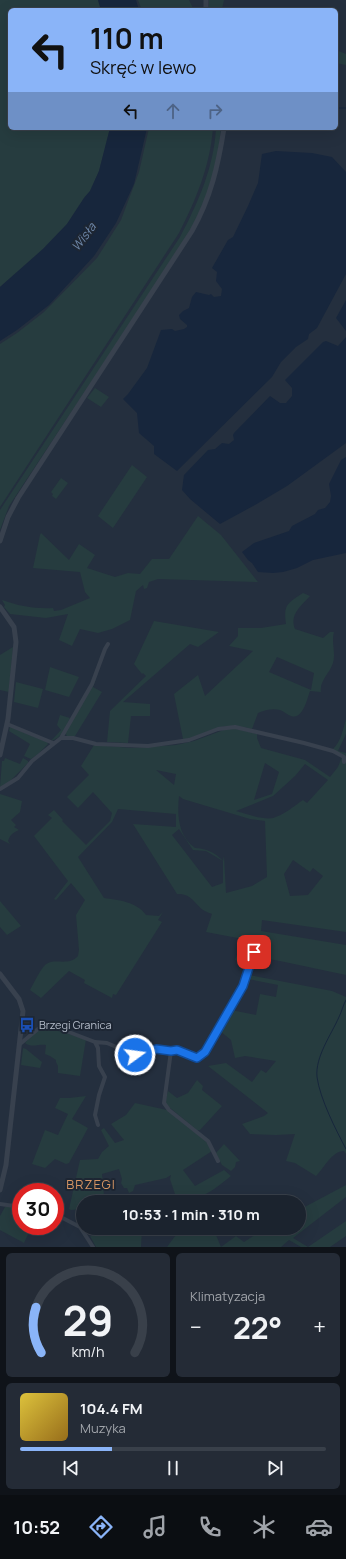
<!DOCTYPE html>
<html lang="pl">
<head>
<meta charset="utf-8">
<style>
  body { margin:0; font-family:Manrope,sans-serif; background:#242b36; color:#f1f3f6; height:100vh; display:flex; flex-direction:column; font-size:15px; white-space:nowrap }
  * { box-sizing:border-box; margin:0 }
  p { font-size:13px; color:#a0a4aa }
  .icon { flex:none; width:22px; height:22px; fill:none; stroke:currentColor; stroke-width:2; stroke-linecap:round; stroke-linejoin:round }
  .map { position:relative; height:1247px; overflow:hidden }
  .side { display:flex; flex-direction:column; gap:6px; padding:6px; background:#0f1319; flex:1 }
  .side>* { flex:none }
  .banner { position:absolute; left:8px; top:8px; width:330px; height:122px; border-radius:6px; box-shadow:0 4px 16px #0002,0 0 0 1px #39404a; background:#8ab4f8; color:#111; overflow:hidden }
  .speed { position:absolute; left:12px; top:1183px; display:flex; gap:8px; font-size:20px; font-weight:700; text-align:center }
  .speed>* { display:grid; place-content:center; width:52px; height:52px; border-radius:50%; background:#1b232e; box-shadow:0 4px 16px #0002,0 0 0 1px #39404a; line-height:1 }
  .speed .limit { border:6px solid #d22; background:#fff; color:#111 }
  .pin { position:absolute; display:grid; place-items:center; width:34px; height:34px; color:#fff; margin:-17px; border-radius:8px; box-shadow:0 2px 6px #0006 }
  .me { position:absolute; width:44px; margin:-22px; rotate:76deg; stroke-linejoin:round; filter:drop-shadow(0 0 3px #0008) }
  .turn { display:flex; align-items:center; gap:14px; height:84px; padding:0 16px; font-size:18px }
  .turn .icon { width:52px; height:52px; stroke-width:2.5 }
  .turn b { display:block; font-size:28px; line-height:34px }
  .lanes { display:flex; align-items:center; height:38px; padding:0 16px; background:#0003; justify-content:center; gap:20px; direction:ltr }
  .lanes .off { opacity:.35 }
  .big { font-size:30px; font-weight:700; line-height:1.1 }
  .side .widget { flex:1; display:flex; flex-direction:column; justify-content:center; gap:6px; min-width:0; padding:0 14px; border-radius:6px; background:#242b36 }
  .side .dial { align-items:center; gap:0 }
  .dial svg { height:104px; overflow:visible; fill:none; stroke:#39404a; stroke-width:7; stroke-linecap:round; text-anchor:middle }
  .dial text { fill:#f1f3f6; stroke:none }
  .song { display:flex; align-items:center; gap:12px }
  .cover { width:48px; height:48px; border-radius:6px; background:linear-gradient(135deg,hsl(50 70% 55%),hsl(40 70% 35%)) }
  .played { height:4px; border-radius:2px; background:linear-gradient(90deg,#8ab4f8 30%,#39404a 30%) }
  .keys { display:flex; justify-content:space-around; direction:ltr }
  .heat { display:flex; justify-content:space-between; align-items:center; font-size:22px; direction:ltr }
  .side .tiles { flex:1; display:grid; gap:6px; grid-template-columns:1fr 1fr }
  .widget:last-child { grid-column:span 2 }
  .trip { position:absolute; left:76px; top:1195px; width:230px; height:40px; border-radius:20px; background:#1b232e; box-shadow:0 4px 16px #0002,0 0 0 1px #39404a; font-weight:700; line-height:40px; text-align:center }
  .tab-bar { display:flex; height:64px; justify-content:space-around; align-items:center; background:#0b0e12; color:#a0a4aa }
  .tab-bar .icon { width:28px; height:28px }
  .tab-bar .on { color:#8ab4f8 }
  .tab-bar b { font-size:18px; color:#f1f3f6 }
  .map>svg:first-child { display:block }
</style>
</head>
<body>
<div class="map">
<svg width="346" height="1247" viewBox="0 0 346 1247">
  <rect width="100%" height="100%" fill="#242f3e"/>
  <path fill="#263c3f" fill-rule="evenodd" d="M 0,0 L 98,0 L 101,10 L 10,10 L 10,128 L 110,128 L 99,171 L 90,191 L 84,198 L 67,224 L 43,249 L 0,287 Z
    M 138,0 L 189,0 L 194,10 L 142,10 Z
    M 209,0 L 224,0 L 222,9 L 209,7 Z
    M 336,50 L 346,54 L 346,65 L 336,63 Z
    M 149,128 L 213,128 C 210,166 196,200 179,233 L 0,507 L 0,344 L 17,333 L 44,312 L 97,258 L 121,220 L 139,172 Z
    M 216,128 L 221,128 C 219,151 215,176 206,197 C 198,218 187,236 176,254 L 9,506 L 0,530 L 0,510 L 180,237 C 198,203 214,167 216,128 Z
    M 95,388 L 109,397 L 101,407 L 87,398 Z
    M 132,465 L 147,477 L 113,528 L 98,516 Z
    M 61,478 L 68,483 L 56,499 L 52,496 L 53,494 L 51,492 Z
    M 198,516 L 221,535 L 258,582 L 158,579 L 149,582 L 147,588 L 144,589 L 143,585 L 136,591 L 130,620 L 112,629 L 98,633 L 80,629 L 72,646 L 59,640 L 68,614 L 46,618 L 10,614 L 4,607 L 5,605 L 2,600 C 19,606 35,609 53,608 L 54,611 L 61,610 L 90,598 L 85,592 L 80,572 L 33,568 L 40,535 L 41,533 L 69,560 L 79,544 L 95,555 L 87,568 L 115,577 L 128,573 L 140,574 L 152,559 L 169,559 Z
    M 303,593 L 310,596 C 301,606 289,615 295,629 L 323,638 L 330,632 L 334,632 C 331,642 336,653 333,663 C 330,673 319,681 321,692 L 310,691 C 307,699 303,720 291,716 C 287,715 284,711 280,710 C 273,708 265,710 258,713 L 252,729 C 219,721 214,731 185,740 L 183,739 L 174,694 L 198,675 L 205,696 L 253,651 L 229,646 L 238,636 L 238,628 L 261,628 L 286,624 C 283,604 288,603 303,593 ZM 277,657 L 314,673 L 311,690 L 269,672 Z
    M 154,621 L 219,632 L 198,647 L 190,644 L 123,702 L 150,704 L 150,716 L 131,716 L 128,743 L 107,742 L 110,711 L 146,676 L 143,673 L 142,674 L 134,664 Z
    M 13,647 L 9,692 L 0,690 L 0,655 Z
    M 50,667 L 79,677 L 69,697 L 45,690 Z
    M 97,672 L 98,673 L 93,687 L 102,692 L 75,736 L 67,736 L 65,733 Z
    M 16,682 L 43,689 L 38,708 L 14,702 Z
    M 60,715 L 70,718 C 66,727 62,738 51,741 L 61,730 L 57,725 Z
    M 346,719 L 346,734 L 338,751 L 346,753 L 346,932 L 262,920 L 261,931 L 346,945 L 346,975 L 280,961 L 251,956 L 248,964 L 235,960 L 243,939 L 206,932 L 212,914 C 210,913 206,912 203,910 C 194,903 191,893 177,894 L 133,824 L 176,827 L 176,814 L 118,809 L 112,822 L 78,857 L 104,898 C 119,900 137,902 146,915 L 159,916 L 163,912 L 158,920 L 162,922 L 116,995 L 113,994 L 112,998 L 84,983 L 85,980 L 69,971 L 41,998 L 30,990 C 34,983 40,970 45,965 C 54,957 68,967 78,956 L 79,950 L 76,915 L 85,900 L 71,883 L 56,900 L 54,899 L 68,881 L 34,836 L 52,818 L 48,815 L 54,810 L 63,820 L 62,821 L 86,845 L 110,821 L 112,813 L 93,792 L 78,808 L 67,797 L 89,775 L 81,766 L 94,745 L 132,748 L 176,745 L 194,741 L 229,728 L 237,729 L 257,734 L 257,738 L 261,748 L 305,760 L 330,777 L 338,767 L 342,757 L 333,749 C 341,742 343,729 346,719 ZM 265,763 L 279,772 L 272,794 L 254,800 ZM 305,764 L 328,780 L 307,803 L 303,800 C 294,806 284,815 273,818 C 264,820 246,814 236,811 L 273,796 L 295,776 ZM 156,770 L 176,774 L 174,785 ZM 179,796 L 183,799 L 250,819 L 265,821 L 267,877 L 252,886 L 226,893 L 224,856 L 223,861 C 216,853 205,848 195,848 C 178,836 177,815 179,796 ZM 179,829 L 193,850 L 206,851 L 223,861 L 223,883 L 212,887 L 172,835 ZM 293,860 L 310,872 L 313,868 L 323,876 L 308,895 L 290,896 L 284,874 Z
    M 10,727 L 47,742 L 48,744 L 38,754 L 31,759 L 24,756 L 30,744 L 9,731 Z
    M 5,758 L 20,764 L 23,758 L 28,761 L 28,763 L 8,783 L 0,787 L 2,761 L 4,761 Z
    M 0,794 L 22,801 L 20,812 L 11,820 L 16,825 L 14,827 L 19,830 C 12,833 10,835 8,841 L 10,844 L 0,839 Z
    M 0,901 L 21,926 L 7,935 L 0,927 Z
    M 249,975 L 332,991 L 346,997 L 346,1154 L 344,1151 C 332,1151 324,1168 316,1176 L 295,1163 L 286,1161 L 295,1134 L 276,1135 L 250,1134 L 242,1124 L 264,1116 L 268,1113 L 208,1066 L 226,1063 L 252,1082 L 261,1070 L 266,1073 L 276,1061 L 245,1056 L 235,1058 L 231,1040 L 220,1031 L 231,1010 L 256,1015 L 260,994 L 276,997 L 278,985 L 248,979 Z
    M 48,1028 L 86,1039 L 80,1076 L 58,1073 L 58,1066 L 56,1062 L 56,1060 L 50,1056 L 45,1054 L 46,1045 C 39,1044 31,1048 25,1043 C 32,1035 37,1029 48,1028 Z
    M 23,1048 L 26,1049 L 42,1062 L 40,1068 L 21,1065 Z
    M 197,1080 L 203,1086 L 202,1090 L 222,1106 L 200,1130 L 197,1130 L 170,1108 L 165,1103 L 168,1091 L 177,1098 L 188,1093 Z
    M 86,1096 L 72,1119 L 88,1128 L 69,1163 L 66,1164 L 55,1159 L 45,1168 L 32,1164 L 45,1130 L 58,1135 L 68,1114 L 55,1108 L 60,1098 L 69,1098 Z
    M 135,1103 L 167,1110 L 208,1143 L 212,1151 L 183,1170 L 195,1186 L 224,1170 L 231,1176 C 211,1192 202,1201 176,1197 L 170,1179 L 171,1175 L 166,1178 L 135,1185 L 133,1191 L 129,1193 L 127,1188 L 124,1188 L 121,1183 L 122,1179 L 119,1169 L 102,1174 L 104,1196 L 103,1202 L 83,1202 L 83,1209 L 71,1210 L 69,1209 L 80,1160 L 98,1159 L 102,1152 L 109,1146 L 101,1130 L 104,1128 L 115,1143 L 124,1140 L 111,1124 L 126,1115 Z
    M 224,1144 L 240,1161 L 236,1162 L 235,1167 L 231,1171 L 222,1165 L 216,1153 Z
    M 346,1185 L 346,1197 L 293,1238 L 308,1247 L 346,1221 L 346,1236 L 330,1247 L 301,1247 L 289,1240 L 281,1247 L 167,1247 L 181,1228 L 205,1228 L 211,1235 L 216,1235 L 221,1247 L 236,1236 L 244,1242 L 266,1228 L 299,1228 L 299,1210 Z
    M 5,1207 L 15,1207 L 15,1209 L 21,1212 L 21,1226 L 32,1226 L 24,1243 L 0,1230 L 0,1216 Z
    M 142,1228 L 141,1247 L 96,1247 L 90,1236 L 119,1230 Z"/>
  <path fill="#17263c" d="M 98,0 L 136,0 L 139,10 L 101,10 Z
    M 110,128 L 147,128 L 134,184 L 116,223 L 94,256 L 49,305 L 17,330 L 0,341 L 0,287 L 43,249 L 67,224 L 84,198 L 90,191 L 99,171 Z
    M 276,151 L 312,153 L 332,157 L 346,172 L 346,274 L 317,328 L 309,334 L 308,339 L 296,347 L 281,362 L 272,377 L 177,471 L 154,454 L 154,446 L 139,433 L 137,413 L 123,399 L 128,394 L 147,368 L 161,330 L 172,329 L 175,331 L 184,329 L 187,327 L 187,325 L 180,319 L 179,315 L 183,311 L 189,308 L 192,297 L 196,292 L 209,295 L 211,294 L 214,297 L 221,296 L 222,289 L 216,281 L 217,272 L 212,268 L 228,240 L 233,237 L 248,206 L 258,183 L 262,154 Z
    M 346,300 L 346,331 L 336,318 Z
    M 346,337 L 346,443 L 287,486 L 255,505 L 220,524 L 190,499 L 182,490 L 184,475 L 208,450 L 215,449 L 222,443 L 229,444 L 234,440 L 233,435 L 234,433 L 270,396 L 280,403 L 286,403 L 292,396 L 292,388 L 285,380 L 323,342 L 326,341 L 338,346 Z
    M 346,457 L 346,553 L 313,560 L 297,568 L 283,572 L 273,573 L 258,572 L 252,563 L 248,560 L 242,552 L 254,543 L 289,531 L 292,526 L 315,514 L 318,510 L 325,508 L 330,502 L 331,496 L 329,484 L 341,460 Z"/>
  <g fill="none" stroke-linecap="round" stroke-linejoin="round">
    <path stroke="#17263c" stroke-width="1" d="M 336,108 L 346,108
      M 346,1000 C 343,1005 342,1011 339,1017 C 331,1035 315,1057 317,1077 C 320,1099 336,1130 346,1149"/>
    <path stroke="#38414e" stroke-width="4" d="M 7,724 L 53,743
      M 61,738 L 92,684 L 105,649 L 108,644
      M 0,789 L 18,778 L 32,761 L 61,738 L 73,738 L 96,744 L 148,746 L 189,740 L 218,729 L 235,727 L 304,743 L 333,751 L 344,757 L 344,762
      M 95,1042 L 98,1048 L 99,1066 L 105,1077 L 99,1095 L 95,1115 L 98,1125
      M 20,1044 L 38,1029 L 43,1026 L 53,1026 L 95,1042 L 107,1043 L 135,1055 L 141,1055 L 159,1049 L 171,1051 L 177,1049 L 197,1058 L 205,1052 L 243,986 L 253,952
      M 171,1051 L 164,1103 L 169,1110 L 208,1141 L 218,1161
      M 0,1204 L 21,1207
      M 55,1214 L 80,1227 L 93,1247"/>
    <path stroke="#38414e" stroke-width="5" d="M 206,0 L 206,10
      M 0,541 L 8,517 L 18,498 L 192,231 C 211,197 218,166 224,128
      M 0,607 L 14,627 L 16,642 L 8,719 L 0,755
      M 0,974 L 19,999 L 23,1011 L 6,1165 L 0,1190"/>
  </g>
  <g fill="none" stroke-linecap="round" stroke-linejoin="round">
    <g stroke="#114b97" stroke-width="10">
      <path id="route" d="M 135,1055 L 145,1054 L 156,1049 L 171,1051 L 177,1050 L 197,1058 L 205,1052 L 243,986 L 254,952"/>
    </g>
    <use href="#route" stroke="#1a73e8" stroke-width="7"/>
  </g>
  <defs>
    <g id="bus-bare" transform="scale(1.2)"><path d="M-5-6H5V4H4V6H2V4H-2V6H-4V4H-5ZM-3.5-4V0h7V-4ZM-3.5 1.2v1.5H-2V1.2ZM2 1.2v1.5H3.5V1.2Z" fill="#1a4fb4" stroke="#1d2633" stroke-width="2.5" paint-order="stroke"/></g>
  </defs>
  <g fill-rule="evenodd">
    <use href="#bus-bare" x="27" y="1025"/>
  </g>
  <g text-anchor="middle" stroke-width="4" stroke-linejoin="round" paint-order="stroke">
    <g font-size="11" fill="#b4bcc9" stroke="#1d2633" text-anchor="start">
      <text x="39" y="1029">Brzegi Granica</text>
    </g>
    <g font-size="12" font-style="italic" fill="#6d86a8" stroke="#1d2633">
      <text transform="translate(84 237) rotate(-53)" y="4">Wisła</text>
    </g>
    <g font-size="13" letter-spacing="1" fill="#d59563" stroke="#1d2633">
      <text x="91" y="1189">BRZEGI</text>
    </g>
  </g>
</svg>
<div class="speed"><div class="limit">30</div></div>
<div class="pin" style="left:254px;top:952px;background:#d93025"><svg class="icon" aria-label="arrive" viewBox="0 0 24 24"><path d="M6 21V4h12l-3 4 3 4H6"/></svg></div>
<svg class="me" style="left:135px;top:1055px" viewBox="-20 -20 40 40"><circle r="17" fill="#1a73e8" stroke="#fff" stroke-width="3"/><path d="M0-11L8 9 0 5-8 9z" fill="#fff"/></svg>
<div class="trip">10:53 · 1 min · 310 m</div>
<div class="banner">
<div class="turn"><svg class="icon" aria-label="left" viewBox="0 0 24 24"><path d="M17 20v-9H6M10 6l-5 5 5 5"/></svg><div><b>110 m</b>Skręć w lewo</div></div>
<div class="lanes"><svg class="icon" aria-label="left" viewBox="0 0 24 24"><path d="M17 20v-9H6M10 6l-5 5 5 5"/></svg><svg class="icon off" aria-label="ahead" viewBox="0 0 24 24"><path d="M12 20V5M6 11l6-6 6 6"/></svg><svg class="icon off" aria-label="right" viewBox="0 0 24 24"><path d="M7 20v-9h11M14 6l5 5-5 5"/></svg></div>
</div>
</div>
<section class="side">
<div class="tiles">
<div class="widget dial"><svg viewBox="0 0 100 80">
<path d="M14 69A42 42 0 1 1 86 69"/>
<path d="M14 69A42 42 0 0 1 10 34" stroke="#8ab4f8"/>
<text x="50" y="56" font-size="32" font-weight="700">29</text>
<text x="50" y="72" font-size="11">km/h</text>
</svg></div>
<div class="widget"><p>Klimatyzacja</p>
<div class="heat"><a>−</a><b class="big">22°</b><a>+</a></div>
</div>
<div class="widget">
<div class="song"><i class="cover"></i><div><b>104.4 FM</b><p>Muzyka</p></div></div>
<div class="played"></div>
<div class="keys"><svg class="icon" aria-label="previous" viewBox="0 0 24 24"><path d="M18 5L8 12l10 7zM5 5v14"/></svg><svg class="icon" aria-label="pause" viewBox="0 0 24 24"><path d="M8 5v14M16 5v14"/></svg><svg class="icon" aria-label="next" viewBox="0 0 24 24"><path d="M6 5l10 7-10 7zM19 5v14"/></svg></div>
</div>
</div>
</section>
<nav class="tab-bar">
<b>10:52</b>
<svg class="icon on" aria-label="directions" viewBox="0 0 24 24"><path d="M12 3l9 9-9 9-9-9zM9 14v-3h6M13 9l2 2-2 2"/></svg>
<svg class="icon" aria-label="music" viewBox="0 0 24 24"><path d="M9 18V5l10-2v13"/><circle cx="6" cy="18" r="3"/><circle cx="16" cy="16" r="3"/></svg>
<svg class="icon" aria-label="phone" viewBox="0 0 24 24"><path d="M5 4h4l2 5-3 2q2 4 5 5l2-3 5 2v4C11 20 4 13 5 4z"/></svg>
<svg class="icon" aria-label="climate" viewBox="0 0 24 24"><path d="M12 3v18M4 7l16 10M4 17L20 7"/></svg>
<svg class="icon" aria-label="car" viewBox="0 0 24 24"><path d="M5 17H2v-5l4-1 3-4h7l3 4 3 1v5h-3M9 17h6M6 11h13"/><circle cx="7" cy="17" r="2"/><circle cx="17" cy="17" r="2"/></svg>
</nav>
</body>
</html>
